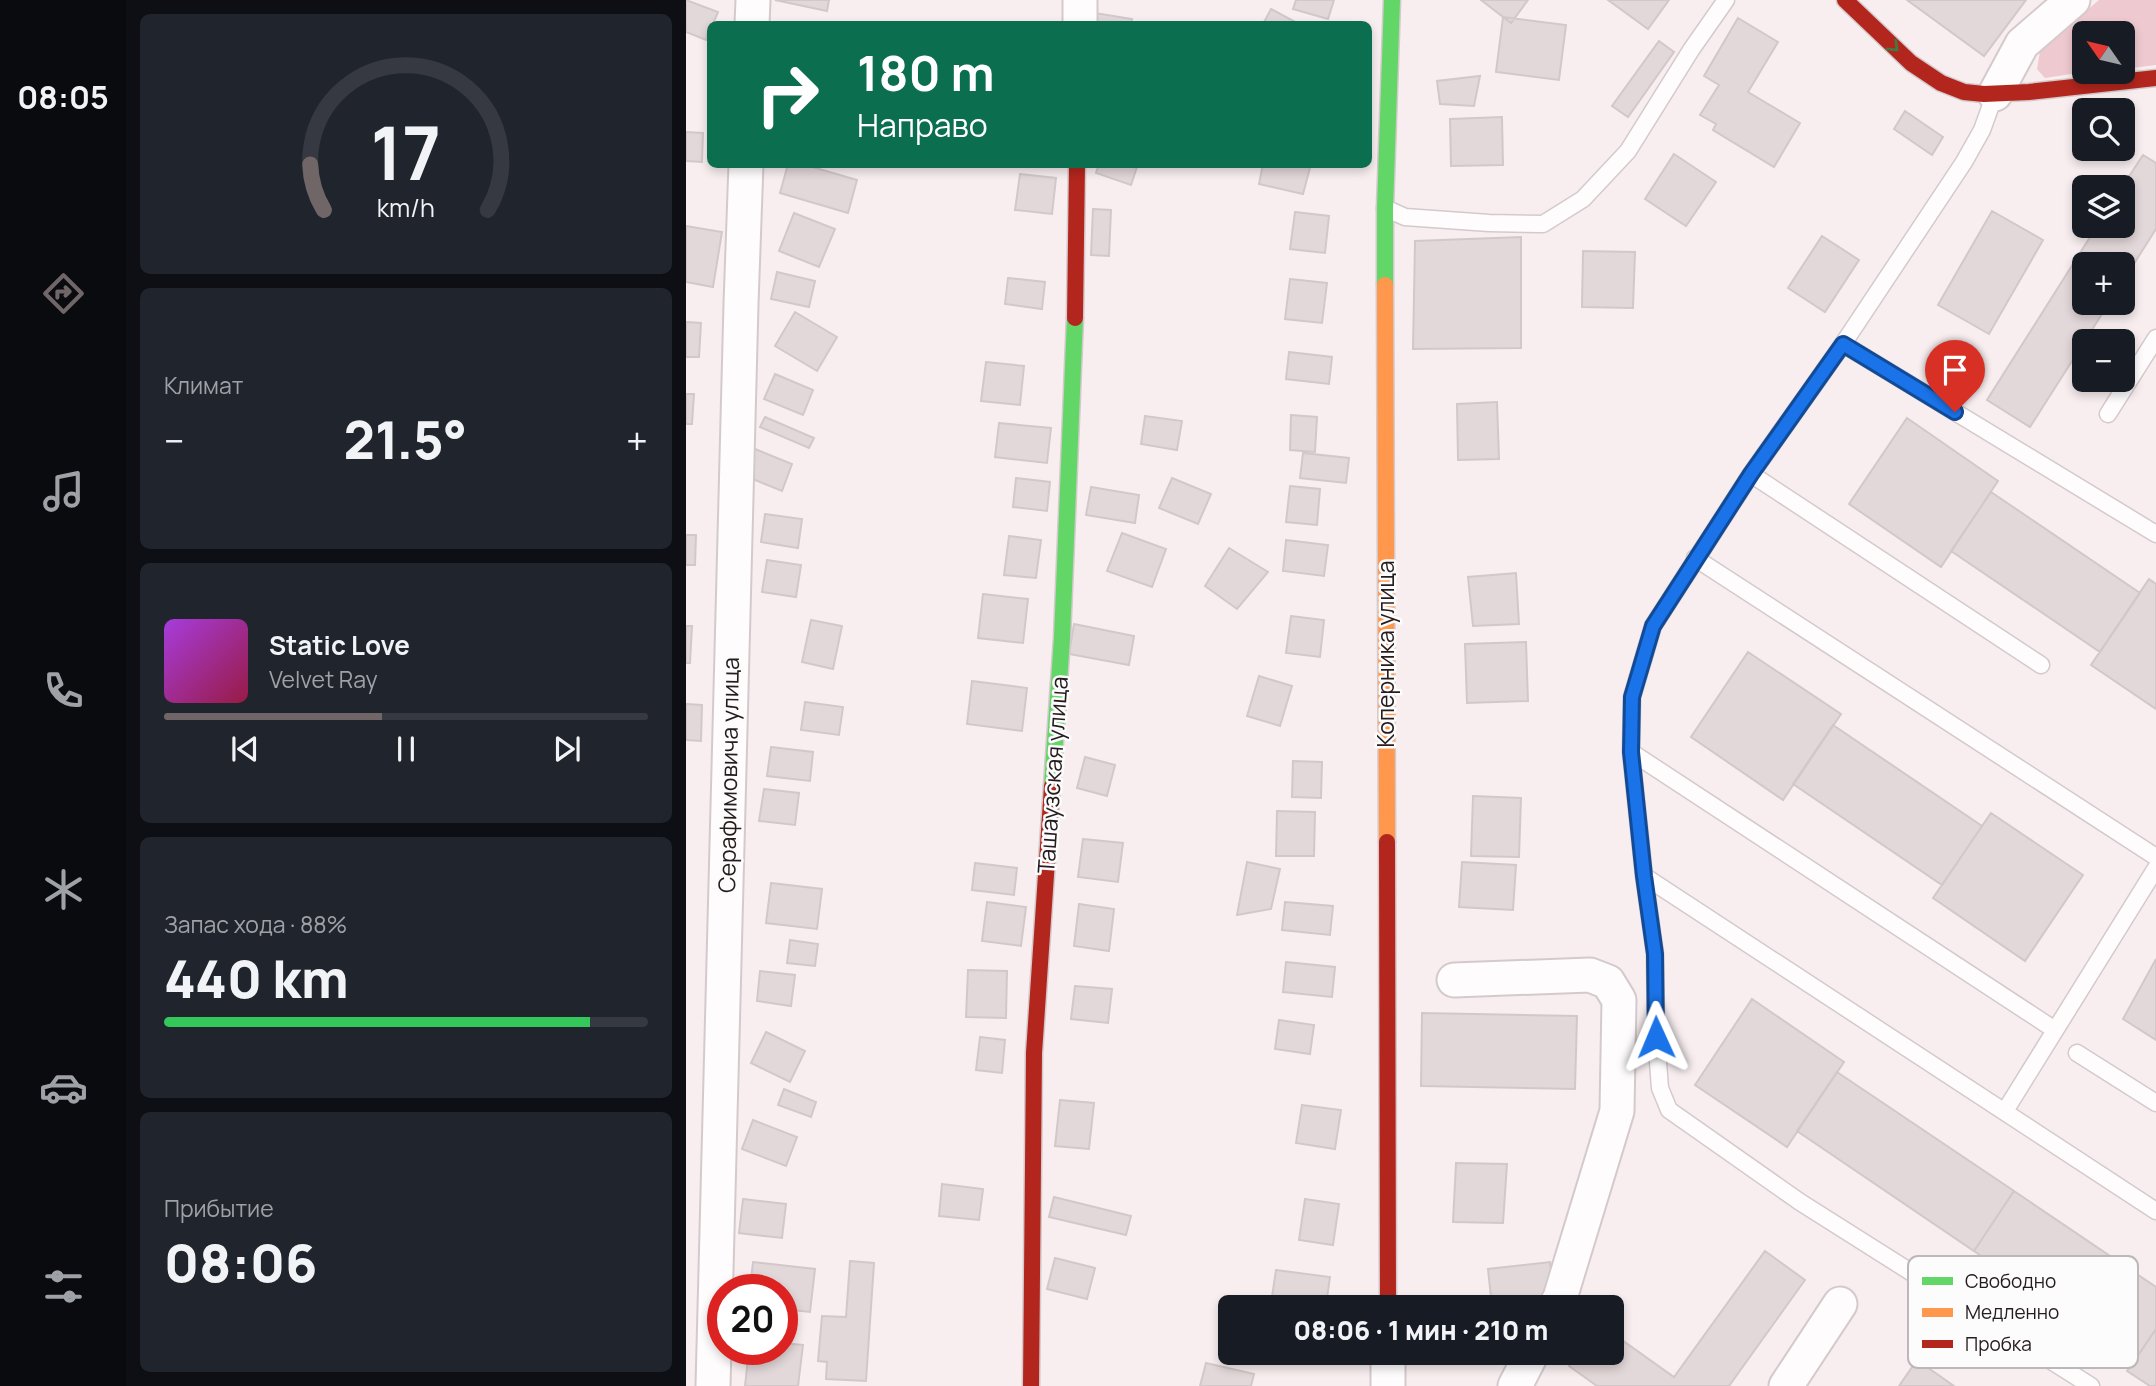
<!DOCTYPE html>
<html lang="ru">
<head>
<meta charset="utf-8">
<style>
  body { margin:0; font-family:Manrope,sans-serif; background:#20242c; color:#f1f3f6; height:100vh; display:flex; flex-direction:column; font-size:26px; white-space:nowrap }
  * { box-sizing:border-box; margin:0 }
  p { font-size:23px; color:#9ea1a6 }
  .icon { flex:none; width:38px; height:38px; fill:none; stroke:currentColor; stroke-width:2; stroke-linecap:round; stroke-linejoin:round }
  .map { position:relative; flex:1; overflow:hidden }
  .panel { display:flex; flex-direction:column; gap:14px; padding:14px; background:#0d0f14; width:560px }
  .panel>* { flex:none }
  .guide { position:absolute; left:21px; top:21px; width:665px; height:147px; border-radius:10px; box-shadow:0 4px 10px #0003; background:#0b6e4f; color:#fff; overflow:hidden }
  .needle { width:46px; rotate:304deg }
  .controls { position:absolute; left:1386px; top:21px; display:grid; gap:14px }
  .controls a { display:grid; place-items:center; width:63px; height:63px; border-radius:10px; background:#171b24; box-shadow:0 4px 10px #0003; font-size:35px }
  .speed { position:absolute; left:21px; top:1274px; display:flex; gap:14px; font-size:35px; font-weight:700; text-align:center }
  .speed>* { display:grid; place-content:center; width:91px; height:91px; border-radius:50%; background:#171b24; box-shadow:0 4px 10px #0003; line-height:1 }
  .speed .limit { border:10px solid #d22; background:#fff; color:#111 }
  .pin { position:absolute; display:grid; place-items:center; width:60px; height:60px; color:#fff; margin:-72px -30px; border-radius:50% 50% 50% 0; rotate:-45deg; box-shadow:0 0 7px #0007 }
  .pin .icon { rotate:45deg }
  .me { position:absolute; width:77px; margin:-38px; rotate:359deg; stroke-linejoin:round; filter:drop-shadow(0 0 5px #0008) }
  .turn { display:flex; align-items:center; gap:24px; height:147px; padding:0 35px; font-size:32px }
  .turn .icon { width:91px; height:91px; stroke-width:2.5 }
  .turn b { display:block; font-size:49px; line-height:60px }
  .big { font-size:52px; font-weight:800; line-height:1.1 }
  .panel .tile { flex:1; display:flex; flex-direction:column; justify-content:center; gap:10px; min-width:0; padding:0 24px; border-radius:10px; background:#20242c }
  .panel .dial { align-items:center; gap:0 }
  .dial svg { height:182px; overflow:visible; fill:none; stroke:#363941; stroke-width:7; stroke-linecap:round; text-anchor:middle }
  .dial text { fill:#f1f3f6; stroke:none }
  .song { display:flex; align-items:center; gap:21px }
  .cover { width:84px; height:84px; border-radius:10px; background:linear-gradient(135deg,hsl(280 70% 55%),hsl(340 70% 35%)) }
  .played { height:7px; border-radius:4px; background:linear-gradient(90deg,#706567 45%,#363941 45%) }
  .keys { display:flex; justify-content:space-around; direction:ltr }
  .heat { display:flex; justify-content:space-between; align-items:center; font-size:38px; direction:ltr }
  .charge { height:10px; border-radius:5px; background:linear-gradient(90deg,#34c759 88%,#363941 0) }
  .trip { position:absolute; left:532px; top:1295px; width:406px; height:70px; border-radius:10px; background:#171b24; box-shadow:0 4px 10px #0003; font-weight:800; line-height:70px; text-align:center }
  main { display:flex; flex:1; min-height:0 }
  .dock { display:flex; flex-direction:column; width:126px; justify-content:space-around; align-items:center; background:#090b0e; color:#9ea1a6 }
  .dock .icon { width:49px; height:49px }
  .dock .on { color:#706567 }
  .dock b { font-size:32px; color:#f1f3f6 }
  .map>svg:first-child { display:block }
</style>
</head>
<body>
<main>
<nav class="dock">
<b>08:05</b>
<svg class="icon on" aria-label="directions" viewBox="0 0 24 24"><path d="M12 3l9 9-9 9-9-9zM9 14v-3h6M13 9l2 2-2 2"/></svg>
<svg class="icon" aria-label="music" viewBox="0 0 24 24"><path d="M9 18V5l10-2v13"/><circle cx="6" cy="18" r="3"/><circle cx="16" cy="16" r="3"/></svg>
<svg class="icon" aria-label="phone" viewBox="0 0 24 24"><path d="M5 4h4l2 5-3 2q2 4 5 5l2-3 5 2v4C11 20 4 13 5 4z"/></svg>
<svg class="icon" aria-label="climate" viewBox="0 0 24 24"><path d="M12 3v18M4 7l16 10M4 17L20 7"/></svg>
<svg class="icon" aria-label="car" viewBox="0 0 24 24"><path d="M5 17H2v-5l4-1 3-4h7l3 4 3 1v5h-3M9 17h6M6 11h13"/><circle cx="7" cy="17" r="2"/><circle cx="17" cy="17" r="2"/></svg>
<svg class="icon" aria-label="filters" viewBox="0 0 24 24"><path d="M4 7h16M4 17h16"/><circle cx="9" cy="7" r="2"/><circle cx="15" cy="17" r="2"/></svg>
</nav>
<section class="panel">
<div class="tile dial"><svg viewBox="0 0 100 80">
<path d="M14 69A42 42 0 1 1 86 69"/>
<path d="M14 69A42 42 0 0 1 8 49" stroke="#706567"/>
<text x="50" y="56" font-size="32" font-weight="700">17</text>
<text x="50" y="72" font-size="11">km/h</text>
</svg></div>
<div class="tile"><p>Климат</p>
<div class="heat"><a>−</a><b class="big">21.5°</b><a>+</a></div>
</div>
<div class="tile">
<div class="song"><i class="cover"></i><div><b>Static Love</b><p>Velvet Ray</p></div></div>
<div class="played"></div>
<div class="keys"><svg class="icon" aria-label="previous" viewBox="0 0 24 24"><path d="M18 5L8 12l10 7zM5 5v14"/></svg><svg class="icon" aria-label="pause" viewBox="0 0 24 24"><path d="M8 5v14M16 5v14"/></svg><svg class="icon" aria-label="next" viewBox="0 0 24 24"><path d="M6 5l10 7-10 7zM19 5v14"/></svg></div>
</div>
<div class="tile"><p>Запас хода · 88%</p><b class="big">440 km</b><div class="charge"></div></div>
<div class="tile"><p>Прибытие</p><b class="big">08:06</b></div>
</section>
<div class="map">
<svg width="1470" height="1386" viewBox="0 0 1470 1386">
  <rect width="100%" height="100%" fill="#f8eef0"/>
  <path fill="#efc9d0" d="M 1413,0 L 1470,0 L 1470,65 L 1437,69 L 1437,33 L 1398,33 L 1398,72 L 1359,78 L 1351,69 L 1354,51 Z"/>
  <path fill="#e2d7d9" stroke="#d2c8ca" stroke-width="2" d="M 0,0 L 32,12 L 27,24 L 24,24 L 20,40 L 0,32 Z
    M 89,0 L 143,0 L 141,11 Z
    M 610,0 L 648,0 L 642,19 L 607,9 Z
    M 795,0 L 842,0 L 825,23 Z
    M 922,0 L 983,0 L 962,29 Z
    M 1221,0 L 1340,0 L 1298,56 Z
    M 585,9 L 613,24 L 577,24 Z
    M 409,13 L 446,19 L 445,24 L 407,24 Z
    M 817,17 L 880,25 L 873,80 L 810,72 Z
    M 1052,18 L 1092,42 L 1062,92 L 1114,123 L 1088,167 L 1027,130 L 1030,124 L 1014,115 L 1033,85 L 1018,76 Z
    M 973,41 L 988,52 L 942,117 L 926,106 Z
    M 794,76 L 788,106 L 754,104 L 751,81 Z
    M 1219,111 L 1257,137 L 1246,155 L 1208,129 Z
    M 816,117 L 817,165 L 765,166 L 764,119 Z
    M 0,132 L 17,133 L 16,162 L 0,161 Z
    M 988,154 L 1030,182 L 1000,226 L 959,199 Z
    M 1457,155 L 1470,163 L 1470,229 L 1437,281 L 1437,264 L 1398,264 L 1398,303 L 1423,303 L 1344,427 L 1301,400 L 1411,226 L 1437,226 L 1436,187 Z
    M 102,164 L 116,164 L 171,180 L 162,213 L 94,193 Z
    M 413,164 L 452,164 L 445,185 L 410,173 Z
    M 577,164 L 625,164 L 617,194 L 573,184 Z
    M 334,174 L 370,178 L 366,214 L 329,210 Z
    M 407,209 L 425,210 L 423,256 L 405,255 Z
    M 1306,211 L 1357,240 L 1303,334 L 1252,305 Z
    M 609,212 L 643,216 L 639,253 L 604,249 Z
    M 108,213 L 149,229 L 133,267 L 93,251 Z
    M 0,226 L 36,232 L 27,287 L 0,282 Z
    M 1136,236 L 1173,260 L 1139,312 L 1102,288 Z
    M 835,237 L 835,348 L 727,349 L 729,241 Z
    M 897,251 L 949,252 L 947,308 L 896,307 Z
    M 91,272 L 129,281 L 123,307 L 85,299 Z
    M 322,278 L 359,282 L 356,309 L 319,304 Z
    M 604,279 L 641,283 L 636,323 L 599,319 Z
    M 109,312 L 151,337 L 131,371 L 89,346 Z
    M 0,322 L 15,323 L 13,357 L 0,357 Z
    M 603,352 L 646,357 L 643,384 L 600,379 Z
    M 300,362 L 338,366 L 334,405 L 295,401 Z
    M 89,374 L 127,390 L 117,415 L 78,399 Z
    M 0,394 L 8,394 L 6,424 L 0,424 Z
    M 811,402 L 813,459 L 772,460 L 771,404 Z
    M 605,415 L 631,417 L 629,452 L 604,450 Z
    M 459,416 L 496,421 L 491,450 L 455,444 Z
    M 79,417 L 128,438 L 123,448 L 74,427 Z
    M 1221,418 L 1312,481 L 1255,567 L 1163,504 Z
    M 313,423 L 365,428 L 361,463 L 309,457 Z
    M 69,449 L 106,464 L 96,491 L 59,476 Z
    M 617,453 L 663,458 L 660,483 L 614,478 Z
    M 330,478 L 364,482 L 361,511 L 327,507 Z
    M 486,478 L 525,494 L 512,524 L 473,508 Z
    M 604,486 L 634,489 L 631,525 L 600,522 Z
    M 405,487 L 453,495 L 449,523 L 400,515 Z
    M 1305,492 L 1454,593 L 1414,652 L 1265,551 Z
    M 79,514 L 116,519 L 112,548 L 75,542 Z
    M 436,533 L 480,549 L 466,587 L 421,571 Z
    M 0,535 L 10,535 L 9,565 L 0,565 Z
    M 323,536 L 355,540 L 350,578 L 318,575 Z
    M 600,540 L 642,545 L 638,576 L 597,571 Z
    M 543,548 L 582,572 L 551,609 L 519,586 Z
    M 81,560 L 115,565 L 110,597 L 76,592 Z
    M 830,573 L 833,624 L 787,626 L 782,577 Z
    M 1463,579 L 1470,584 L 1470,709 L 1405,665 Z
    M 297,594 L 342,599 L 337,643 L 292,638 Z
    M 605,616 L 638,620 L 634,657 L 600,653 Z
    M 125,620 L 156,626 L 147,669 L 116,662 Z
    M 388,624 L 448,636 L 443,665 L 383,654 Z
    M 0,626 L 6,626 L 4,663 L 0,663 Z
    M 840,642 L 842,701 L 781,703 L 779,644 Z
    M 1062,652 L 1155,714 L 1097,800 L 1005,737 Z
    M 573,676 L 606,686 L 594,726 L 561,716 Z
    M 286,681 L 341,688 L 336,731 L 281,724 Z
    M 119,702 L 157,707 L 153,735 L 115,730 Z
    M 0,704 L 16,705 L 15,741 L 0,740 Z
    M 1147,725 L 1296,826 L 1256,885 L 1107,784 Z
    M 85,747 L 127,752 L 124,781 L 81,776 Z
    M 399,757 L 429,765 L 421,796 L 391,788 Z
    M 607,761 L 636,762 L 635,798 L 606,797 Z
    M 78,789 L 113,793 L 109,825 L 73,821 Z
    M 787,796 L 835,798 L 833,857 L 785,856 Z
    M 591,811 L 629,812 L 628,856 L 590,856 Z
    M 1305,813 L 1397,875 L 1339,961 L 1247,898 Z
    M 397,839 L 437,843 L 432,882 L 392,877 Z
    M 561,862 L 594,869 L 585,909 L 551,915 Z
    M 776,862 L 830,865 L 827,910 L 773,907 Z
    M 289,863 L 331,868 L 328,895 L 286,890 Z
    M 85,883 L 136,889 L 131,929 L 80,923 Z
    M 301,902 L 340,907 L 335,946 L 296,941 Z
    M 599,902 L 647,906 L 644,935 L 596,930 Z
    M 393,904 L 428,909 L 423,951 L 388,946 Z
    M 104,940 L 132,944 L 129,966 L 101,963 Z
    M 1470,959 L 1470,1040 L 1437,1019 Z
    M 600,962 L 649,967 L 646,997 L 597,992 Z
    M 282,970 L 321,971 L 320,1018 L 280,1017 Z
    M 74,971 L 109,975 L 105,1006 L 71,1001 Z
    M 389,986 L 426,989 L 422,1023 L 385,1019 Z
    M 1066,999 L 1158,1062 L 1101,1147 L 1009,1085 Z
    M 736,1013 L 891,1016 L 889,1089 L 735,1086 Z
    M 593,1020 L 628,1025 L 624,1054 L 589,1049 Z
    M 80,1032 L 119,1051 L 104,1082 L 65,1063 Z
    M 294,1037 L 319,1040 L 316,1073 L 290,1070 Z
    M 1151,1072 L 1328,1191 L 1288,1251 L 1111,1131 Z
    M 98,1089 L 130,1102 L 125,1117 L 92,1105 Z
    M 374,1100 L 408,1103 L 403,1149 L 369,1146 Z
    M 616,1105 L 655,1110 L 649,1149 L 610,1143 Z
    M 67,1120 L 111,1137 L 100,1166 L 56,1149 Z
    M 770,1163 L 821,1164 L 817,1223 L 767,1222 Z
    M 256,1184 L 297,1189 L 293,1220 L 253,1216 Z
    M 1328,1191 L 1470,1287 L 1470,1329 L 1449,1360 L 1288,1251 Z
    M 368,1197 L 445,1216 L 440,1235 L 363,1217 Z
    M 57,1199 L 100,1204 L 96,1238 L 53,1233 Z
    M 619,1199 L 653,1204 L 647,1245 L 613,1240 Z
    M 1079,1251 L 1119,1280 L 1043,1386 L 911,1386 L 883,1366 L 892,1353 L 926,1353 L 926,1333 L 988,1377 Z
    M 369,1258 L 409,1268 L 401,1299 L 361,1289 Z
    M 164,1261 L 188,1263 L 180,1381 L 140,1379 L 141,1362 L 132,1361 L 136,1316 L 160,1317 Z
    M 67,1262 L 129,1269 L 124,1312 L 96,1309 L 96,1290 L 64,1290 Z
    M 864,1262 L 869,1303 L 832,1307 L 806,1307 L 802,1269 Z
    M 590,1270 L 644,1277 L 640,1305 L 586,1297 Z
    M 1470,1329 L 1470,1386 L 1464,1386 L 1441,1371 Z
    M 96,1343 L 117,1345 L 112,1386 L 59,1386 L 63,1349 L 96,1349 Z
    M 608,1353 L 641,1353 L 641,1357 Z
    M 1231,1360 L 1268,1386 L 1213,1386 Z
    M 520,1363 L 568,1374 L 565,1386 L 514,1386 Z"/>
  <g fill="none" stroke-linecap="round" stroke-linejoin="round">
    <g stroke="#d4cacc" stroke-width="19">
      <path id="lane" d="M 1309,94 L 1296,130 L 1278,162 L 1157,344 L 1065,474 L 967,626 L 946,697 L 945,752 L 958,876 L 969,954 L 970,1037 L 974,1088 L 983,1110 L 1114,1202 L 1405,1386
        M 699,208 L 719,217 L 803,223 L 857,224 L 897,199 L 942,151 L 1005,50 L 1040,0
        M 1157,344 L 1470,534
        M 1422,414 L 1470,338
        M 1065,474 L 1355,665
        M 1009,558 L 1470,857
        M 945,752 L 1369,1030
        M 958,876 L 1470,1211
        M 1391,1053 L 1470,1103
        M 1319,1111 L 1470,868"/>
    </g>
    <g stroke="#d4cacc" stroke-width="37">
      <path id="street" d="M 66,24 L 67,0
        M 394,24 L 394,0
        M 1309,94 L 1336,44 L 1387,0
        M 768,980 L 904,975 L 922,982 L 933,1000 L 931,1111 L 874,1298 L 869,1307
        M 702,1353 L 702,1386
        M 27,1386 L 55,304 L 60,164
        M 829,1386 L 846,1353
        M 1100,1386 L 1154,1304"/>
    </g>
    <g stroke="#d4cacc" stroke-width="19">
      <path id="fast" d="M 699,285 L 699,208 L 706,0
        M 366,786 L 376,638 L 389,318"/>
    </g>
    <g stroke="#d4cacc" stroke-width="19">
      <path id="slow" d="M 699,285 L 701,842"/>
    </g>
    <g stroke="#d4cacc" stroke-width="19">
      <path id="jam" d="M 1159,0 L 1225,63 L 1255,83 L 1278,92 L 1298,94 L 1343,92 L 1470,78
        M 389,318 L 391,164
        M 701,842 L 702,1307
        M 345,1386 L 348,1053 L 366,786"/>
    </g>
    <use href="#lane" stroke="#fefcfd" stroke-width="16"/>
    <use href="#street" stroke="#fefcfd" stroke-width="33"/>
    <use href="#fast" stroke="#63d668" stroke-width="16"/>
    <use href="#slow" stroke="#ff974d" stroke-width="16"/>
    <use href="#jam" stroke="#b3261e" stroke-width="16"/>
  </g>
  <defs><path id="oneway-chevron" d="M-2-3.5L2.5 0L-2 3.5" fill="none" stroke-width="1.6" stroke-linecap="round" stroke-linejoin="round" transform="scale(1.75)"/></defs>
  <use stroke="#447842" href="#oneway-chevron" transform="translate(1208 47) rotate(44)"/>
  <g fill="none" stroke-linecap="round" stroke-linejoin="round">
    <g stroke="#114b97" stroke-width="18">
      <path id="route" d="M 970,1037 L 969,954 L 958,876 L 945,752 L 946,697 L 967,626 L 1065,474 L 1157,344 L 1269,412"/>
    </g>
    <use href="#route" stroke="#1a73e8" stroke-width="12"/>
  </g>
  <g text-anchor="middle" stroke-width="5" stroke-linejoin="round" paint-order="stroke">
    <g font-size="23" fill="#261b1d" stroke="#fcfcfc">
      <text transform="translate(700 654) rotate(-90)" y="8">Коперника улица</text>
      <text transform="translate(43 775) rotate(-89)" y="8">Серафимовича улица</text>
      <text transform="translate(367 775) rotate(-86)" y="8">Ташаузская улица</text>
    </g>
  </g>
  <rect x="1222" y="1256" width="230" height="112" rx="10" fill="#fcfcfc" stroke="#bcb8b9" stroke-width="2"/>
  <rect x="1236" y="1277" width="31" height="8" fill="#63d668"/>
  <rect x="1236" y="1308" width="31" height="9" fill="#ff974d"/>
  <rect x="1236" y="1340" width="31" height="8" fill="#b3261e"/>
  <g font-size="19" fill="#261b1d">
    <text x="1279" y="1288">Свободно</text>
    <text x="1279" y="1319">Медленно</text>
    <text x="1279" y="1351">Пробка</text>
  </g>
</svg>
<div class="controls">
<a><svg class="needle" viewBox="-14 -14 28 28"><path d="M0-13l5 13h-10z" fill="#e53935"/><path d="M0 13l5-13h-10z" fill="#9ea1a6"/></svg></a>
<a><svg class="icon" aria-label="search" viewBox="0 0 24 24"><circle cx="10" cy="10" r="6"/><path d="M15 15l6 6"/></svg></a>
<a><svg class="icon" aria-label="layers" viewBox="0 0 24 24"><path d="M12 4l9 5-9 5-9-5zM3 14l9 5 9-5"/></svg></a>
<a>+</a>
<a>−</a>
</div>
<div class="speed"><div class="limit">20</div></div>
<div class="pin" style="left:1269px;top:412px;background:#d93025"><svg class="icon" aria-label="arrive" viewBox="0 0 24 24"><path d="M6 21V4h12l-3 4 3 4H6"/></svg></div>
<svg class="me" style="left:970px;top:1037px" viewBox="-20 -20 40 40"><path d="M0-17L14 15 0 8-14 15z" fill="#1a73e8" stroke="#fff" stroke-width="4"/></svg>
<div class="trip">08:06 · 1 мин · 210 m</div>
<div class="guide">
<div class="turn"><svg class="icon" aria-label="right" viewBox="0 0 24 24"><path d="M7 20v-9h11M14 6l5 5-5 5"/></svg><div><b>180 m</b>Направо</div></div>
</div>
</div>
</main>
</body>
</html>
